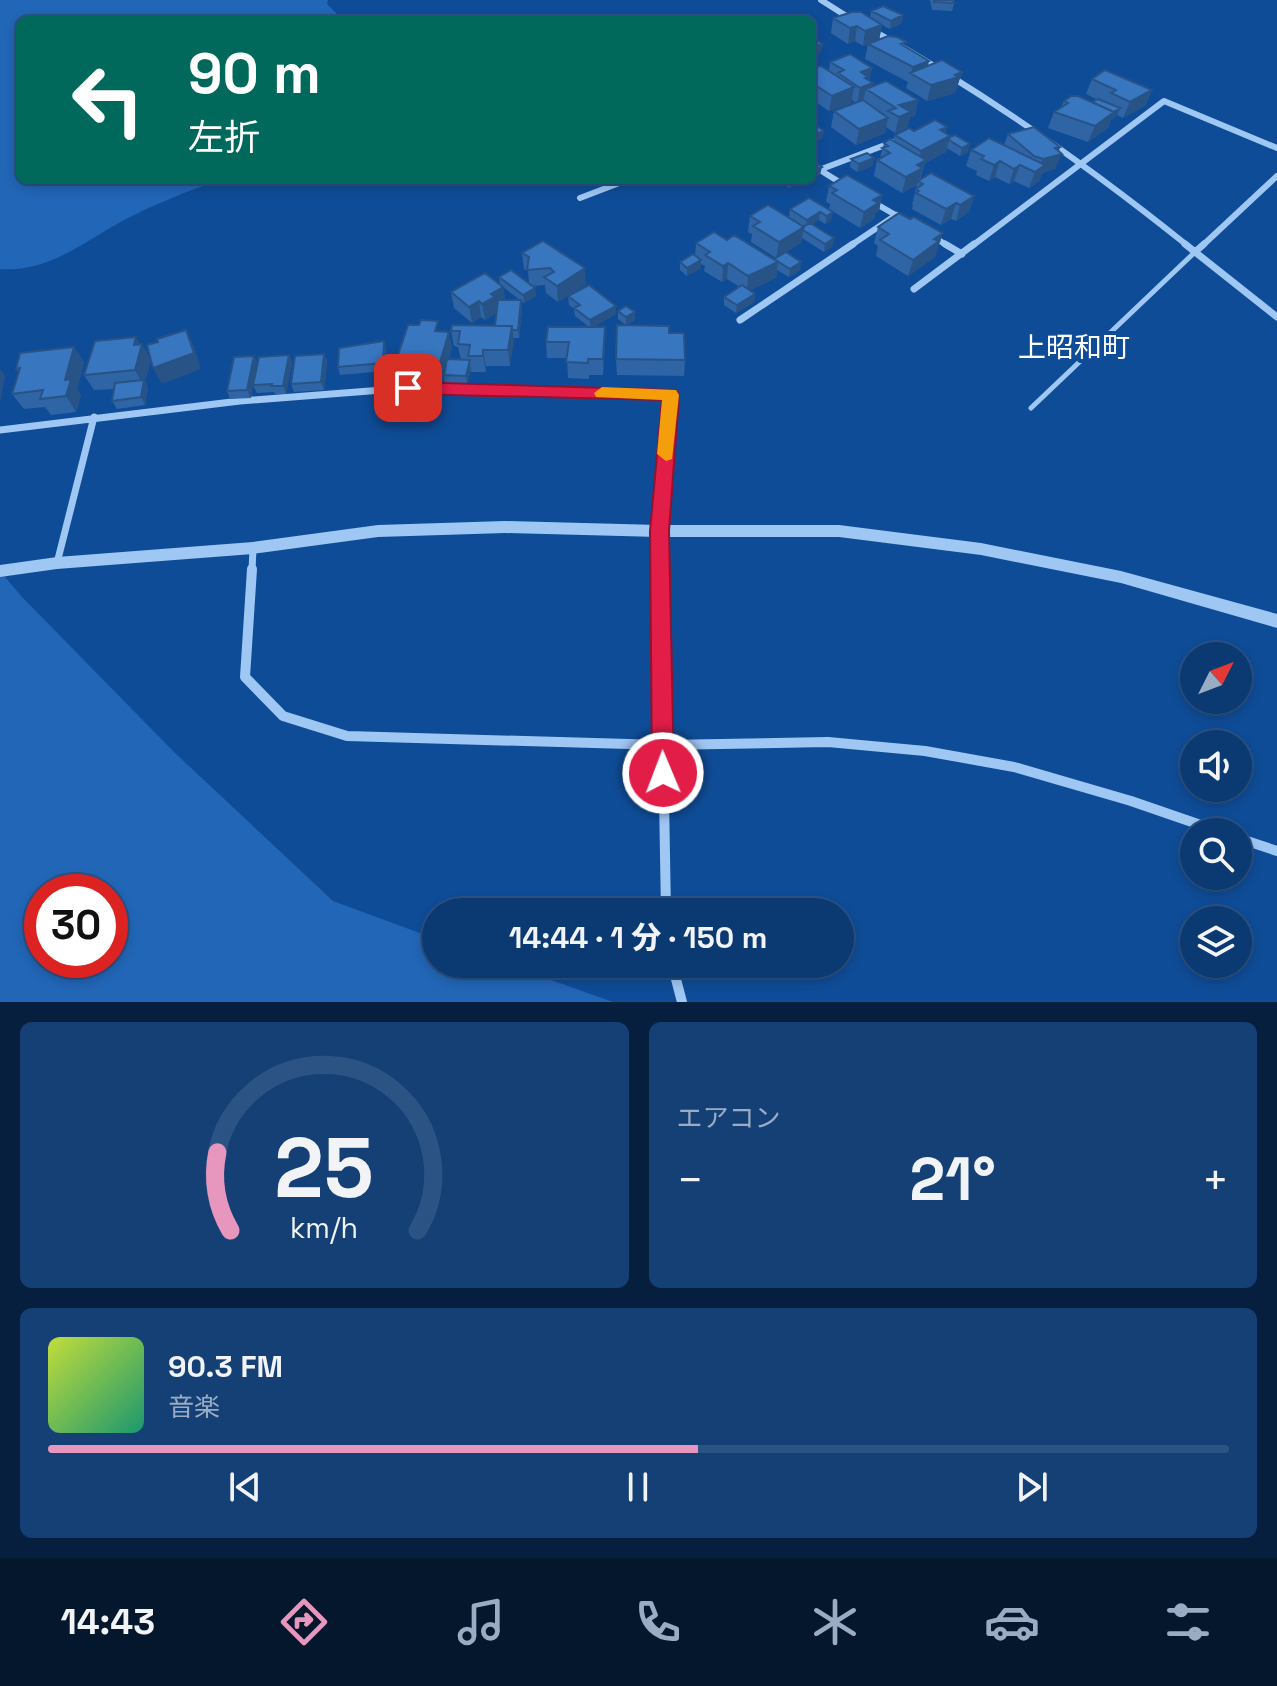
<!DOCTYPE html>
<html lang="ja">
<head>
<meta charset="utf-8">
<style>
  body { margin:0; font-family:"Space Grotesk","Noto Sans JP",sans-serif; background:#144076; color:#f1f3f6; height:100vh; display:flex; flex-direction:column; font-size:30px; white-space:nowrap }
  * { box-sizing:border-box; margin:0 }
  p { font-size:26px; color:#9aacc3 }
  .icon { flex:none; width:44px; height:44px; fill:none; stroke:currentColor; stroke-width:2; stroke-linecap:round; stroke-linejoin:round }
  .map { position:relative; height:1002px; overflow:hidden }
  .drawer { display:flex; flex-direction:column; gap:20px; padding:20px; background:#061f3e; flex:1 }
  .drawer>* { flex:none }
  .guide { position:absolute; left:16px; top:16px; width:800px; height:168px; border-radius:12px; box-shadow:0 4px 12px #0003,0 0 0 2px #2b5384; background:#00695c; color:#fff; overflow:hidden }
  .needle { width:52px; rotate:48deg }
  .tools { position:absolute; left:1180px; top:642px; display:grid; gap:16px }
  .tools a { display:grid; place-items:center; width:72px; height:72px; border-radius:50%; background:#0b3971; box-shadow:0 4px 12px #0003,0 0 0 2px #2b5384; font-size:40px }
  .speed { position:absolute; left:24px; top:874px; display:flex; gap:16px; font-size:40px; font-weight:700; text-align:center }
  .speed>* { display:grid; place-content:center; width:104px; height:104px; border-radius:50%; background:#0b3971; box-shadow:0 4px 12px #0003,0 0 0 2px #2b5384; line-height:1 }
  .speed .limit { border:12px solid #d22; background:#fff; color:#111 }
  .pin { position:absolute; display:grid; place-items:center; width:68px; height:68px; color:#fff; margin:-34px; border-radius:16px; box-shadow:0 4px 12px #0006 }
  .me { position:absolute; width:88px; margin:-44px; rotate:359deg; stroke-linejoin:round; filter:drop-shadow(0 0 6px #0008) }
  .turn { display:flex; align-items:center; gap:28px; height:168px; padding:0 40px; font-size:36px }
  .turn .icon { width:104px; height:104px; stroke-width:2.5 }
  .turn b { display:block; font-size:56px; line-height:68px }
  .big { font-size:60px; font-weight:800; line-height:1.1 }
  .drawer .card { flex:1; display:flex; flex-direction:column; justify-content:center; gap:12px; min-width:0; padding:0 28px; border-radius:12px; background:#144076 }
  .drawer .dial { align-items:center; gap:0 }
  .dial svg { height:208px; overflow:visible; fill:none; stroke:#2b5384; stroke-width:7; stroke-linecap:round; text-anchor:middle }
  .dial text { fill:#f1f3f6; stroke:none }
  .song { display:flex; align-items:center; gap:24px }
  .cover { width:96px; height:96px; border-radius:12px; background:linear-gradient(135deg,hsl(70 70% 55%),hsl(160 70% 35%)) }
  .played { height:8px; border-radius:4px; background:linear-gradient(90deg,#e797bd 55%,#2b5384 55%) }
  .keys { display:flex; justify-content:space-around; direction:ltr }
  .heat { display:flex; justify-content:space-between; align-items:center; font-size:44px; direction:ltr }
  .drawer .tiles { flex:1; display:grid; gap:20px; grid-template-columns:1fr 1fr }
  .card:last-child { grid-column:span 2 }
  .trip { position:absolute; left:422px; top:898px; width:432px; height:80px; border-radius:40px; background:#0b3971; box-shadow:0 4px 12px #0003,0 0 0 2px #2b5384; font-weight:800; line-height:80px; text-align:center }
  .menu { display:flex; height:128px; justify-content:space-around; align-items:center; background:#04172d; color:#9aacc3 }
  .menu .icon { width:56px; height:56px }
  .menu .selected { color:#e797bd }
  .menu b { font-size:36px; color:#f1f3f6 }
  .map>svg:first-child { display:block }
</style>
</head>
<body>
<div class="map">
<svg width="1277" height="1002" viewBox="0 0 1277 1002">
  <rect width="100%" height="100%" fill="#0f4c97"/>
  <path fill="#2266b7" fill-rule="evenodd" d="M 0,0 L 328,0 L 327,4 L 343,20 L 20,20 L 20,180 L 220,180 C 187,191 155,204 124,220 C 84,242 47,273 0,269 Z
    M 0,571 L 22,597 L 174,752 L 333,901 L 436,939 L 436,964 L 506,964 L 613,1002 L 0,1002 ZM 42,892 L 110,892 L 110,960 L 42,960 Z"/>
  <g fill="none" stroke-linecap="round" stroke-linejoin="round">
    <path stroke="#9fc7f4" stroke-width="5" d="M 1031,408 L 1195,252"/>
    <path stroke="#9fc7f4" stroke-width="6" d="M 821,0 L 851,19
      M 870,29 C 983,91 1087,165 1188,246
      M 812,165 L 844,185
      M 819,170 L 893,142
      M 580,198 L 627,180
      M 873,202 L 899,217
      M 932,236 L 948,246
      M 850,246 L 896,215
      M 972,246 L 1164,101 L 1277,148
      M 1202,246 L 1277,176"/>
    <path stroke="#9fc7f4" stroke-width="7" d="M 945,244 L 962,254
      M 1185,244 L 1277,317
      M 1195,252 L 1204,244
      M 914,289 L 974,244
      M 740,320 L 853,244
      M 0,430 L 240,401 L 408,388 L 670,395 L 659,531 L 660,571
      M 57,563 L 94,417
      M 252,571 L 253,548"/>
    <path stroke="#9fc7f4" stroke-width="10" d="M 252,569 L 245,677 L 283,716 L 347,736 L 663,745 L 828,742 L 925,751 L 1014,767 L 1131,801 L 1221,832
      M 660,569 L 666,912
      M 1238,838 L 1277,851
      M 672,964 L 682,1002"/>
    <path fill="#9fc7f4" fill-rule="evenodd" d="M 505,521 L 659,525 L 839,525 L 981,543 L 1121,571 L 1277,614 L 1277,628 L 1121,583 L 981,555 L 839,537 L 659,537 L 505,533 L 378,537 L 253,554 L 57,569 L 0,577 L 0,565 L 57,557 L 253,542 L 378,525 Z"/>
  </g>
  <path fill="#3065a5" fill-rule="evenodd" d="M 930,0 L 953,0 L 954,3 L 952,11 L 932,10 Z
    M 871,11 L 902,23 L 890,29 L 882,25 L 879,40 L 906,47 L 928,65 L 962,72 L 955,93 L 927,101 L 906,88 L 908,82 L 865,59 L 868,44 L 863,46 L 855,41 L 848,44 L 831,33 L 833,18 L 870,18 Z
    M 812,38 L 821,52 L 816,54 L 812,51 Z
    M 830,62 L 872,68 L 869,81 L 872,86 L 918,100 L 915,116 L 910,117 L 907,128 L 895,133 L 886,127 L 885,133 L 856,145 L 831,127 L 834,111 L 856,103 L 851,99 L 851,103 L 829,111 L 814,101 L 812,114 L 812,68 L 829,71 Z
    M 1092,79 L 1152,90 L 1145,106 L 1123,118 L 1117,115 L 1111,120 L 1108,128 L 1088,142 L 1048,128 L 1054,112 L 1061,107 L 1064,101 L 1092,102 L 1096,99 L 1086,94 Z
    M 914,131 L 946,134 L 968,152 L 960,156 L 947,148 L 946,152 L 925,163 L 920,180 L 974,196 L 969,212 L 956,221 L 951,219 L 941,225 L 912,209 L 913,205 L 912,205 L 917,185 L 902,193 L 874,176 L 877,160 L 880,158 L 884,143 L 893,141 L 895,135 Z
    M 1008,134 L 1060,147 L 1055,169 L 1042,173 L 1039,181 L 1029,188 L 1014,181 L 1009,184 L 995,177 L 989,181 L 976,175 L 977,171 L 966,166 L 971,150 L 1004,145 Z
    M 874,158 L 872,166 L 857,172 L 850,167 L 851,159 Z
    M 779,180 L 808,180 L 789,188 Z
    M 829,186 L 882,195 L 879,211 L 875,213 L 874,219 L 860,228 L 829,209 L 830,204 L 826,202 Z
    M 809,198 L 831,221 L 825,224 L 819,220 L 812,224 L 833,246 L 824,252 L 802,238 L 801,243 L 786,252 L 801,262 L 800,270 L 789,277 L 777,270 L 776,278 L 750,290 L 755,294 L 754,302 L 736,313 L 724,305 L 724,297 L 740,287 L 727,279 L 722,282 L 704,271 L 705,266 L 701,264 L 701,268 L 687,276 L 680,270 L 680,262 L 695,256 L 696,243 L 727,240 L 774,259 L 776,258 L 751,242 L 752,234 L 748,232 L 750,216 L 803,227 L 789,217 L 790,209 Z
    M 878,227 L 938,249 L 937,250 L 935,257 L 908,276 L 876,256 L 878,246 L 874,243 Z
    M 522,253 L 586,284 L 558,302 L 546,293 L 545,285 L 532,286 L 536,296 L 524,303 L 521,301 L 522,308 L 519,338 L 513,338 L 510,366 L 486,366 L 486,372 L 471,372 L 471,369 L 467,384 L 445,384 L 444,377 L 442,385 L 428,384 L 426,375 L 401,374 L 397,358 L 440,331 L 452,347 L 449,359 L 461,360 L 458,347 L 454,346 L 451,331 L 495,326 L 496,313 L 485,320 L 481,317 L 472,323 L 454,308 L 451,292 L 500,284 L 499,277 L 529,283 L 528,271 L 524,269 ZM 503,287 L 520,300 L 505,300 Z
    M 568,296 L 616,314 L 593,327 L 605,327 L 605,343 L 603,375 L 589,375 L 589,379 L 568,378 L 567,358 L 547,358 L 546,342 L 589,327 L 575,316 L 574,309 L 569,305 Z
    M 618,311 L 635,320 L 626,325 L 618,319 Z
    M 669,333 L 685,360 L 684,376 L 617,375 L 616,359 Z
    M 384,341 L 386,349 L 385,371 L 340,375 L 338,367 Z
    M 140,344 L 151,360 L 145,381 L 148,388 L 145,405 L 117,409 L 112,401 L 114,389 L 94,390 L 84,375 Z
    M 74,347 L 84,363 L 77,390 L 81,395 L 76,412 L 51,415 L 45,407 L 24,409 L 12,394 L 19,373 L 16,369 Z
    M 324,354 L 327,362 L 324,390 L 294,392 L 291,384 Z
    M 289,355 L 292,363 L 286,394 L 275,394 L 274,392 L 257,393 L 253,385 L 251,398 L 230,399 L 227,391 L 258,364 Z"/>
  <path fill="#275386" d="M 903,15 L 902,23 L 890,29 L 891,21 Z
    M 882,25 L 879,40 L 863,46 L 865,31 Z
    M 857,26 L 855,41 L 848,44 L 850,28 Z
    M 823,44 L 821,52 L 816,54 L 817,46 Z
    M 929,61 L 926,76 L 911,73 L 913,67 Z
    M 872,68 L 869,84 L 873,83 L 871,92 L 866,89 L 863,101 L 857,104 L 860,88 L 864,86 L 858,88 L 861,72 Z
    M 962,72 L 955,93 L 927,101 L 931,85 Z
    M 854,87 L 851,103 L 829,111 L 832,96 Z
    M 1152,90 L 1145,106 L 1123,118 L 1130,102 Z
    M 918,100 L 915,116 L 910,117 L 907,128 L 895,133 L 899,117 L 899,105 Z
    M 1120,108 L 1117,116 L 1111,120 L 1108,128 L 1088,142 L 1095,126 Z
    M 888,118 L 885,133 L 856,145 L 859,129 Z
    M 947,127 L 944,139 L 950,136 L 946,152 L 925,163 L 917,185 L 902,193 L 906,177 L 918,164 L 921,151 L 940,130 Z
    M 824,131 L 822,139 L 812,143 L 812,136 Z
    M 970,144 L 968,152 L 960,156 L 962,148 Z
    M 1060,147 L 1057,155 L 1062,154 L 1055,169 L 1042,173 L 1039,181 L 1029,188 L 1035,172 L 1039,169 L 1043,159 L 1055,148 Z
    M 874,158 L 872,166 L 857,172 L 859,164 Z
    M 1000,161 L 995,177 L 989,181 L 994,165 Z
    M 1020,165 L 1014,181 L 1009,184 L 1014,169 Z
    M 822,167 L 820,175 L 812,178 L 812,171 Z
    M 576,180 L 588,180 L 576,184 Z
    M 790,180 L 808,180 L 789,188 Z
    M 882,195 L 879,211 L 875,213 L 874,219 L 860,228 L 864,212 L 873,200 Z
    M 974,196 L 969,212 L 956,221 L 960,205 Z
    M 956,203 L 951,219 L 941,225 L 946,209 Z
    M 820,212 L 819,220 L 806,228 L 807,220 Z
    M 833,212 L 831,221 L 825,224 L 827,216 Z
    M 804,227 L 801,243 L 776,258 L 779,242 Z
    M 943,233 L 935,257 L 908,276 L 913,260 L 934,239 Z
    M 834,238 L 833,246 L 824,252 L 825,244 Z
    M 701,260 L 701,268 L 687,276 L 687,268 Z
    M 778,262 L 776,278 L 747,292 L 748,276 Z
    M 801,262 L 800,270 L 789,277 L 790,269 Z
    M 728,263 L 727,279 L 722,282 L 723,266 Z
    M 585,268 L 586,284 L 558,302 L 557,286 Z
    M 503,287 L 506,303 L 496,308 L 497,313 L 485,320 L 482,304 L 491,294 Z
    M 535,288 L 536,296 L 524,303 L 523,295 Z
    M 755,294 L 754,302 L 736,313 L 737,305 Z
    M 521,300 L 522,308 L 519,338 L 518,330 Z
    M 479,301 L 481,317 L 472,323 L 469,307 Z
    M 616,306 L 616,314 L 591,329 L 590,320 Z
    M 635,312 L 635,320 L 626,325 L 626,317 Z
    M 512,326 L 514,342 L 510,366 L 508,350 Z
    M 605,327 L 605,343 L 603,375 L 603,359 Z
    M 186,330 L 194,346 L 201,369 L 162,384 L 153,368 Z
    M 449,332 L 452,347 L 442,385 L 438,369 Z
    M 136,337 L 141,346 L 142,344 L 151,360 L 145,381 L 148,388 L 145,405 L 141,397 L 143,385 L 135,370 L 134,345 Z
    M 384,341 L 386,349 L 385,371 L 383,363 Z
    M 74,347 L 84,363 L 77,390 L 81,395 L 76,412 L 66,396 L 65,380 Z
    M 483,350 L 486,366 L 486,372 L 483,356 Z
    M 324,354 L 327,362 L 324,390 L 321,382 Z
    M 289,355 L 292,363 L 286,394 L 283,386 Z
    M 254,356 L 258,364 L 251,398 L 247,390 Z
    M 469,361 L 471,369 L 467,384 L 466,376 Z
    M 0,369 L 5,376 L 0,404 Z"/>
  <path fill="#3876c0" stroke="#275386" stroke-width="2" d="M 934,0 L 953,0 L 954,3 L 934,2 Z
    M 883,6 L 903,15 L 891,21 L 871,11 Z
    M 852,12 L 861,12 L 882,25 L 865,31 L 857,26 L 850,28 L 833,18 Z
    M 888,36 L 897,37 L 907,42 L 901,44 L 929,61 L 913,67 L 868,44 Z
    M 812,38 L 813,38 L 823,44 L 817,46 L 812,43 Z
    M 850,54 L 872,68 L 861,72 L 868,77 L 865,78 L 873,83 L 860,88 L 838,73 L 844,70 L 830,62 Z
    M 942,60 L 962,72 L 955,75 L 959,77 L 931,85 L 910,73 Z
    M 821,66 L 854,87 L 832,96 L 812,83 L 812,68 Z
    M 1105,70 L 1152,90 L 1130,102 L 1111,93 L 1116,90 L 1092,79 Z
    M 886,81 L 918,100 L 899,105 L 911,112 L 899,117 L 888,111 L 896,108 L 866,89 Z
    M 1071,96 L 1078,96 L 1114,112 L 1095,126 L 1054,112 L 1068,103 L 1064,101 Z
    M 1098,99 L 1120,108 L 1114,112 L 1092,102 Z
    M 863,100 L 888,118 L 859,129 L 834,111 Z
    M 935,120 L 947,127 L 940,130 L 950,136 L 921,151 L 895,135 L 909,128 L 914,131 Z
    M 812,122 L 824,131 L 812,136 Z
    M 1034,127 L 1060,147 L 1055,148 L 1062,154 L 1043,159 L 1034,156 L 1008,134 Z
    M 955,135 L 970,144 L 962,148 L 949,140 L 950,137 Z
    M 989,138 L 1045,165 L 1035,172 L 1020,165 L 1014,169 L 1000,161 L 994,165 L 981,159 L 984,156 L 971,150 Z
    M 890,139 L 926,160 L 917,165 L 923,168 L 906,177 L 877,160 L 890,153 L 882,148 L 888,146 L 884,143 Z
    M 867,153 L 874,158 L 859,164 L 851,159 Z
    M 812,160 L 822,167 L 812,171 Z
    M 931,173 L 974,196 L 960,205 L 956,203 L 946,209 L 916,193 L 919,191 L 916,189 L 923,184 L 918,181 Z
    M 847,175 L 882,195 L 873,200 L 878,203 L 864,212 L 832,193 L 837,190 L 829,186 Z
    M 809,198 L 833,212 L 827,216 L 820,212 L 807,220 L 790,209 Z
    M 768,205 L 804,227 L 779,242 L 753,226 L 760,222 L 750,216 Z
    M 899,213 L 910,219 L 914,217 L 943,233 L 934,239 L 939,241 L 913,260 L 880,240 L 889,234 L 878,227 Z
    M 810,223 L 834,238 L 825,244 L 803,230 L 804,227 L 801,228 Z
    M 714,232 L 727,240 L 734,235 L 778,262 L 748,276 L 728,263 L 723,266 L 705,255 L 710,252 L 696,243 Z
    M 543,241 L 585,268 L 557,286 L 544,277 L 554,272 L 550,268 L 527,270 L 529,257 L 522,253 Z
    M 786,252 L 801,262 L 790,269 L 774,259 Z
    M 693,254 L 701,260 L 687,268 L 680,262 Z
    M 511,270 L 535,288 L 523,295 L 499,277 Z
    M 485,273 L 503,287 L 491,294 L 495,297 L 482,304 L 479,301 L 469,307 L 451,292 Z
    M 589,285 L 616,306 L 590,320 L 574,308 L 580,305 L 568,296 Z
    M 742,285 L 755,294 L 737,305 L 724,297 Z
    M 498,300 L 521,300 L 518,330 L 512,330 L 512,326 L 495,326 Z
    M 626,306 L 635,312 L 626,317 L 618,311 Z
    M 421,320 L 438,321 L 435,331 L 449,332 L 438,369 L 424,368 L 427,359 L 397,358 L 408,325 L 419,325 Z
    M 452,325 L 512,326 L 508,350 L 483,350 L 483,356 L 468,356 L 470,345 L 458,344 L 460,331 L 451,331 Z
    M 617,325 L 669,326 L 669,333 L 684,333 L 685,360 L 616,359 Z
    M 548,327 L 605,327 L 603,359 L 588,359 L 588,363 L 566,362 L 569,342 L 546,342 Z
    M 186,330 L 194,353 L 153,368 L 147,345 L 158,342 L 157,339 Z
    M 136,337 L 134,345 L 142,344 L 135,370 L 84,375 L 95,341 Z
    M 384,341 L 383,363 L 338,367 L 339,348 Z
    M 74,347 L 65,380 L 71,379 L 66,396 L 40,399 L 43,390 L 12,394 L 20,368 L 16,369 L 20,353 Z
    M 324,354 L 321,382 L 291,384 L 295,356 Z
    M 289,355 L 283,386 L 271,386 L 272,384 L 253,385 L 259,357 Z
    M 254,356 L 247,390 L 227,391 L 234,357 Z
    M 447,359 L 470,360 L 466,376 L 444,375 Z
    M 144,380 L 141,397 L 112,401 L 115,383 Z"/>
  <path fill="#e11d48" stroke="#92132f" stroke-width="2" d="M 408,382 L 676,390 L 679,395 L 669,531 L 674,773 L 671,781 L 663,784 L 656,781 L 652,773 L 650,531 L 662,400 L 408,394 L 400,388 Z"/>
  <path fill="#f59e0b" d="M 602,387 L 676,390 L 679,395 L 672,459 L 666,461 L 657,454 L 662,400 L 596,397 L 594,393 Z"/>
  <g text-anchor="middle" stroke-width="8" stroke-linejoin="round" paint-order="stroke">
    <g font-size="28" fill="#fff" stroke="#0f4c97">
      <text x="1074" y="357">上昭和町</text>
    </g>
  </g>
</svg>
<div class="tools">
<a><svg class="needle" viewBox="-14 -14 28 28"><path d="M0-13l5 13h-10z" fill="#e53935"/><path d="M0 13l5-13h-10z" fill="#9aacc3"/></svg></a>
<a><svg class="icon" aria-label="sound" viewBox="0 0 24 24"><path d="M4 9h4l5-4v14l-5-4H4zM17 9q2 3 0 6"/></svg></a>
<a><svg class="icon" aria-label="search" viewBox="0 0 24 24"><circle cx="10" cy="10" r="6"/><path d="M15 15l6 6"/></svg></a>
<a><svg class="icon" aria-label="layers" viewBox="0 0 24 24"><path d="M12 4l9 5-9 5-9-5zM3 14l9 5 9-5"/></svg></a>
</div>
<div class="speed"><div class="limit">30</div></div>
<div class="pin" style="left:408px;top:388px;background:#d93025"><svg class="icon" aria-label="arrive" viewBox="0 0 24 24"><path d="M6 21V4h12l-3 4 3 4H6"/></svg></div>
<svg class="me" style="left:663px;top:773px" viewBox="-20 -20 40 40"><circle r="17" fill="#e11d48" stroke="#fff" stroke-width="3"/><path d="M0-11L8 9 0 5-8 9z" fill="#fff"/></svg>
<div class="trip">14:44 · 1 分 · 150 m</div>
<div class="guide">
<div class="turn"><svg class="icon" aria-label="left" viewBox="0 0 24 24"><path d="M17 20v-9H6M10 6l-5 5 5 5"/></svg><div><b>90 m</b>左折</div></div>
</div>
</div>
<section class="drawer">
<div class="tiles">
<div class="card dial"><svg viewBox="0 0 100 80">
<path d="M14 69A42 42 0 1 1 86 69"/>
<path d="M14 69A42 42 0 0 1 9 39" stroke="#e797bd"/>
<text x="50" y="56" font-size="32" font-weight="700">25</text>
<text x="50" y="72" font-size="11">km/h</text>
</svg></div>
<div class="card"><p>エアコン</p>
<div class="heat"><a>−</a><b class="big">21°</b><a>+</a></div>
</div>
<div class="card">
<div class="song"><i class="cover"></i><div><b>90.3 FM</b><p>音楽</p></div></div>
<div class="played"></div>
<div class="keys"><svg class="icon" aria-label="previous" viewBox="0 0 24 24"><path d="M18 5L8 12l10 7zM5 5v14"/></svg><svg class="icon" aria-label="pause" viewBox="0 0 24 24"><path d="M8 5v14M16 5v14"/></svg><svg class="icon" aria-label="next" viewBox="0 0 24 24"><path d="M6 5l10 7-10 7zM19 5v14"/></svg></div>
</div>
</div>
</section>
<nav class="menu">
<b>14:43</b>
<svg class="icon selected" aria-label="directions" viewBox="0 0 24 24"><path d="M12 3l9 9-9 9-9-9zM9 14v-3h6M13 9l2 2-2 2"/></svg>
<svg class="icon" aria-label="music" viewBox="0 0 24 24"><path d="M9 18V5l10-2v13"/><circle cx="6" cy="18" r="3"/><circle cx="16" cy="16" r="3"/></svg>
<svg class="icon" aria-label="phone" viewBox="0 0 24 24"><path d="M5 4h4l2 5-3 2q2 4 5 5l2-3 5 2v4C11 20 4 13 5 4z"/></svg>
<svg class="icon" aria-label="climate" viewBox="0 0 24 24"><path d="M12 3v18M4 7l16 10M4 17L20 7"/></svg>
<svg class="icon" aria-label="car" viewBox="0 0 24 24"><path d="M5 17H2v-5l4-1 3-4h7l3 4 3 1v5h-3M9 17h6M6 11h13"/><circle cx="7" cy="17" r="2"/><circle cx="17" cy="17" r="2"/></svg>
<svg class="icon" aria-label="filters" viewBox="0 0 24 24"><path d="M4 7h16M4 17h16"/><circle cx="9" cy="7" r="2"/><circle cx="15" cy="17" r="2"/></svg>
</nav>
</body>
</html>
